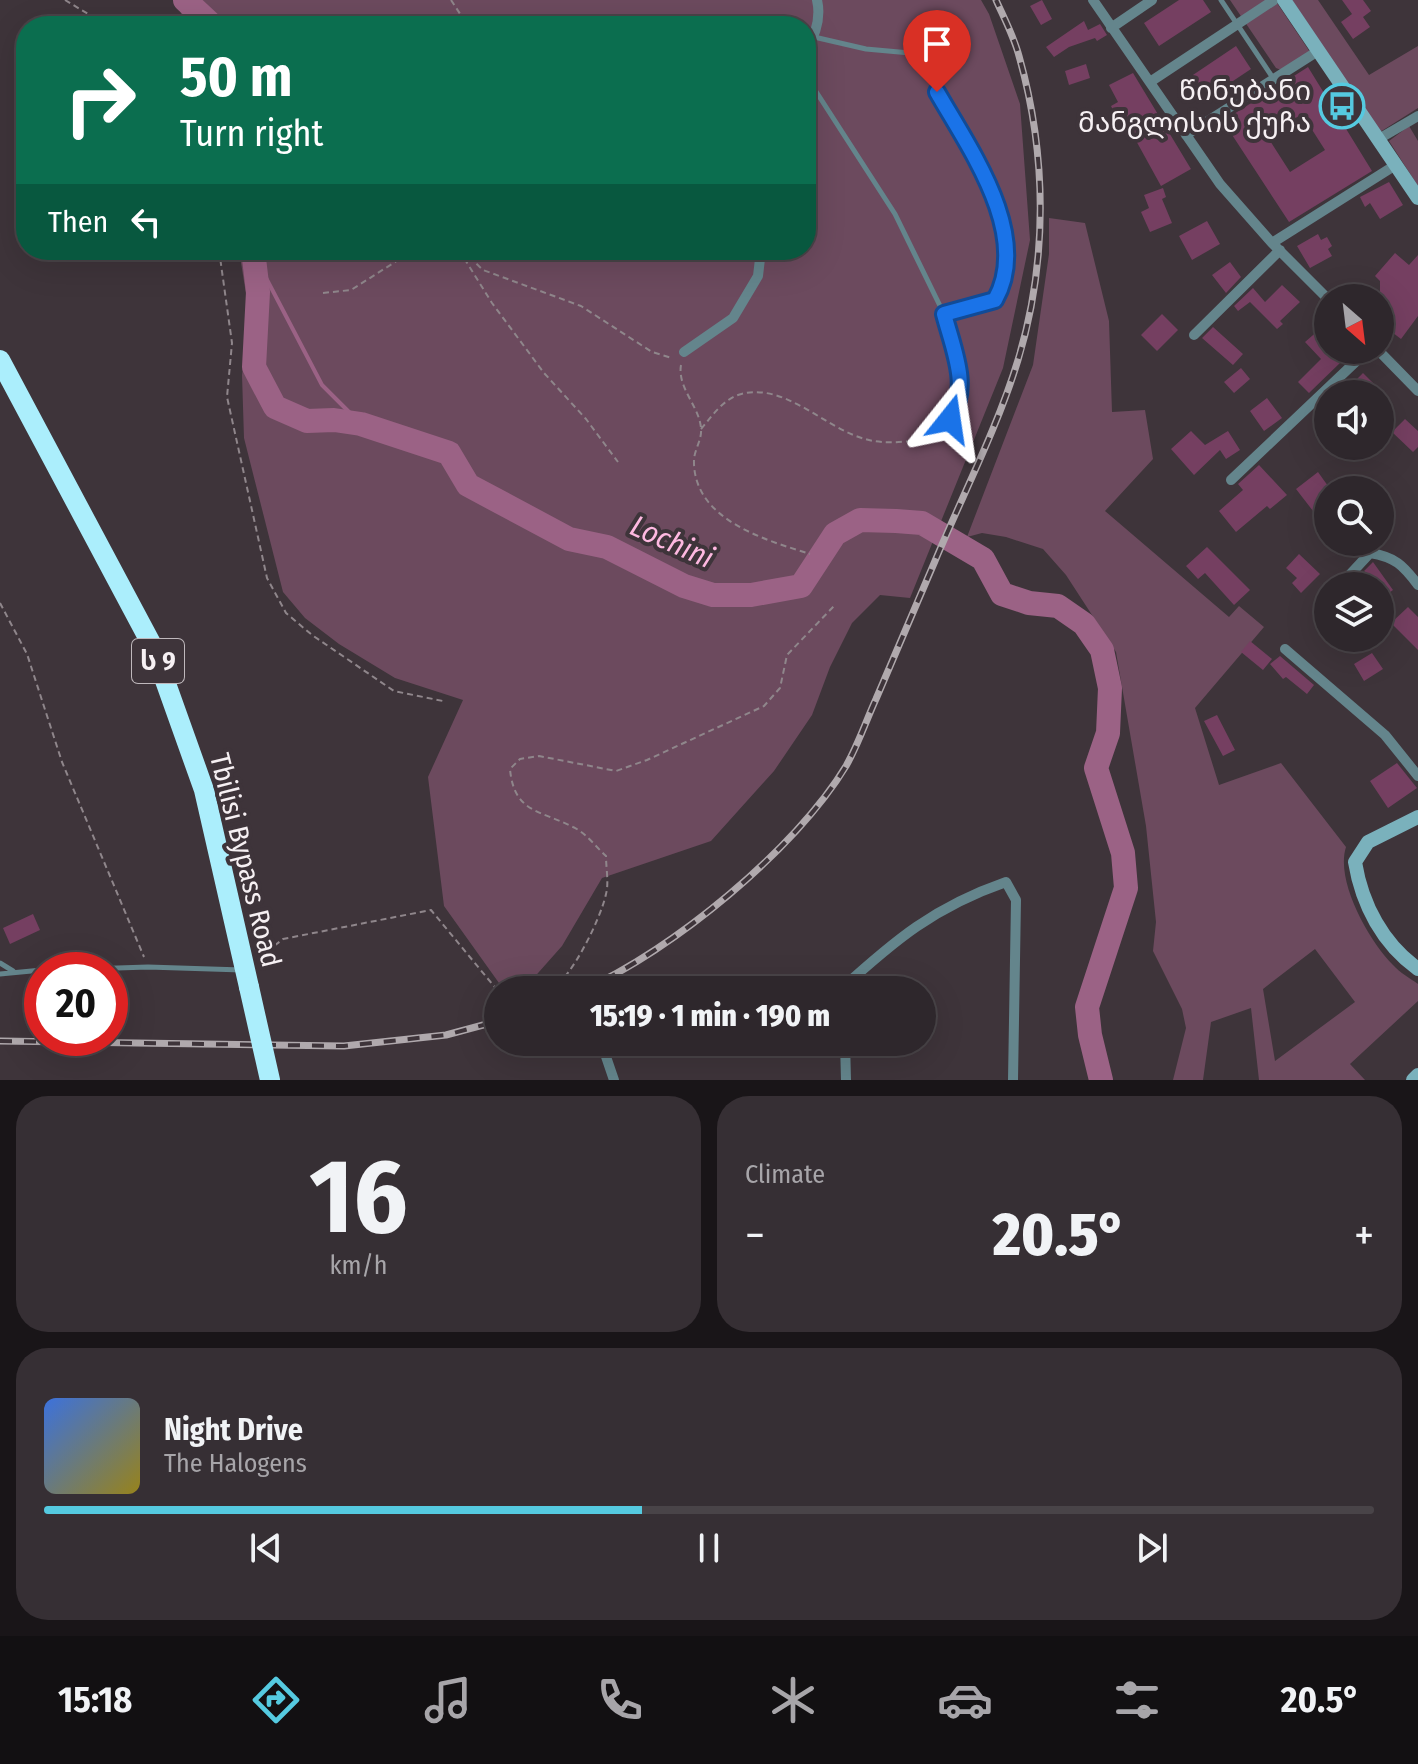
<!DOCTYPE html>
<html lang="en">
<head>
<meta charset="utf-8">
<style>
  body { margin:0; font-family:"Fira Sans Condensed","Noto Sans Georgian",sans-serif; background:#362f34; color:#f1f3f6; height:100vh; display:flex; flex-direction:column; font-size:30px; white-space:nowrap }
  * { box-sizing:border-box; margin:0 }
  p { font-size:26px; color:#a7a5a9 }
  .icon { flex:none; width:44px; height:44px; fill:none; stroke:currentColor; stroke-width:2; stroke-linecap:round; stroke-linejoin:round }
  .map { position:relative; height:1080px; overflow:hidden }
  .drawer { display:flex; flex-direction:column; gap:16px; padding:16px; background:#191518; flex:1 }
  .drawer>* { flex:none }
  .banner { position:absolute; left:16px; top:16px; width:800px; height:244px; border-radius:32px; box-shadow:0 8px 32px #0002,0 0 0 2px #494448; background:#0b6e4f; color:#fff; overflow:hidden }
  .needle { width:52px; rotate:152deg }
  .buttons { position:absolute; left:1314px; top:284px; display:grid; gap:16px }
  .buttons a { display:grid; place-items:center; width:80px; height:80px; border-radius:50%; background:#2e272c; box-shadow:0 8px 32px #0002,0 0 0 2px #494448; font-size:40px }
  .speed { position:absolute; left:24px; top:952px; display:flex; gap:16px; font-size:40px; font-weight:700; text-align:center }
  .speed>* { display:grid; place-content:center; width:104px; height:104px; border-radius:50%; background:#2e272c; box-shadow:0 8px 32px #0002,0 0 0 2px #494448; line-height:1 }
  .speed .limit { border:12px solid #d22; background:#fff; color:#111 }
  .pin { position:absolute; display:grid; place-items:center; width:68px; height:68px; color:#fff; margin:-82px -34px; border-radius:50% 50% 50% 0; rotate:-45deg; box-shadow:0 0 8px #0007 }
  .pin .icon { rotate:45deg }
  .me { position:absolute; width:88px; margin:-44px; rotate:15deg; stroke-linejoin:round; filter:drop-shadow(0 0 6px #0008) }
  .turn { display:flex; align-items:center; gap:28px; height:168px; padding:0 32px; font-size:36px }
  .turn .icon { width:104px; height:104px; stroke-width:2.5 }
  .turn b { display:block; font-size:56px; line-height:68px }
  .then { display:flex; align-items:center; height:76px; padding:0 32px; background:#0003; gap:16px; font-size:30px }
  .big { font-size:60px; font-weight:800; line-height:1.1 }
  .drawer .widget { flex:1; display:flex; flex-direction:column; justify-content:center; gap:12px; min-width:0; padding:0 28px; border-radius:32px; background:#362f34 }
  .drawer .dial { align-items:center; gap:0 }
  .dial b { font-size:104px; line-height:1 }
  .song { display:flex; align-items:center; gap:24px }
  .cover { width:96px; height:96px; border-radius:12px; background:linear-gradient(135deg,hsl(220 70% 55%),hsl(50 70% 35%)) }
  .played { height:8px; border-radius:4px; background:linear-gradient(90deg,#55cae0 45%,#494448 45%) }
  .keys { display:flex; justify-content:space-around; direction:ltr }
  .heat { display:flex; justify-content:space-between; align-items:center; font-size:44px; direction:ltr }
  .drawer .tiles { flex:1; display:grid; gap:16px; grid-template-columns:1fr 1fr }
  .widget:last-child { grid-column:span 2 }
  .trip { position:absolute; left:484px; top:976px; width:452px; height:80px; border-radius:40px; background:#2e272c; box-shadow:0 8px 32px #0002,0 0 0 2px #494448; font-weight:800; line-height:80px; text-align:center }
  .dock { display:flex; height:128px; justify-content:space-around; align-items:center; background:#121012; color:#a7a5a9 }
  .dock .icon { width:56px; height:56px }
  .dock .selected { color:#55cae0 }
  .dock b { font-size:36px; color:#f1f3f6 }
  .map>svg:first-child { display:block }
</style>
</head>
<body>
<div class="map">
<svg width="1418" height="1080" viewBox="0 0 1418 1080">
  <rect width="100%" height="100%" fill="#3e343a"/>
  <path fill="#6c4a5e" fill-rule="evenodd" d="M 175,0 L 981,0 L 989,14 L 1020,104 L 1030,240 L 1003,368 L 910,598 L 880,595 L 852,623 L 830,667 L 812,715 L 774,771 L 711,841 L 602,878 L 562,946 L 523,990 L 504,990 L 444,906 L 428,777 L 463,700 L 395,678 L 339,644 L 305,618 L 283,592 L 244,438 L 242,375 L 250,319 L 239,250 L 806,250 L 806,26 L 187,26 Z
    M 1230,0 L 1275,0 L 1310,52 L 1281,70 L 1276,68 Z
    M 1292,0 L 1318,0 L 1369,75 L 1418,46 L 1418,108 L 1380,132 Z
    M 1409,126 L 1418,141 L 1418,186 L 1389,141 Z
    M 1049,218 L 1085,223 L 1109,321 L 1112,412 L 1145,410 L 1153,459 L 1105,511 L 1229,617 L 1239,606 L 1264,627 L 1195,708 L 1219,785 L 1281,763 L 1346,847 C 1335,881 1369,941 1393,965 C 1400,973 1410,978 1418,984 L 1418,1001 L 1350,1064 L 1365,1080 L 1259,1080 L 1251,1008 L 1211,1022 L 1203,1080 L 1173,1080 L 1186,1028 L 1182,1009 L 1153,951 L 1156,922 L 1146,826 L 1116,652 L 1066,575 L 1043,549 L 1006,537 L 982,533 L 967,537 L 1033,365 L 1049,254 ZM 1315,949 L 1355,1002 L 1275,1061 L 1263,989 Z"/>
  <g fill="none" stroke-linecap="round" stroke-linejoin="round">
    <path stroke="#9b6285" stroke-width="4" d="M 253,259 L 264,274 L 322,385 L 361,424"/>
    <path stroke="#9b6285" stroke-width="24" d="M 185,0 L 213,26
      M 253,250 L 258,292 L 254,367 L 275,407 L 307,421 L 334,420 L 361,424 L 449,453 L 468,485 L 569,539 L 607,547 L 684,586 L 713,595 L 751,595 L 801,586 L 835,534 L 860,520 L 896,521 L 922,523 L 983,559 L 1002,594 L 1029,603 L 1058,606 L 1084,624 L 1102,650 L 1110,688 L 1108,733 L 1096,768 L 1123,853 L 1126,888 L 1087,1007 L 1090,1035 L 1101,1080"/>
  </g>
  <path fill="#753f61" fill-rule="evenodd" d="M 1042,0 L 1052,19 L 1041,25 L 1030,6 Z
    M 1179,0 L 1203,0 L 1211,12 L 1159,46 L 1144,23 Z
    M 1342,0 L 1363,0 L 1371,11 L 1363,17 L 1370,27 L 1353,39 L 1341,22 L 1352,14 Z
    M 1084,21 L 1088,30 L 1100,24 L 1107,35 L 1097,41 L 1095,38 L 1069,47 L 1054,57 L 1046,47 Z
    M 1236,46 L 1251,69 L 1200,103 L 1184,81 Z
    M 1086,64 L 1090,78 L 1069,85 L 1065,71 Z
    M 1308,67 L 1372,171 L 1289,222 L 1223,121 ZM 1302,114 L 1325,150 L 1290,172 L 1267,136 Z
    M 1133,73 L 1191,169 L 1161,186 L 1123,117 L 1118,120 L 1111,106 L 1118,102 L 1109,85 Z
    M 1389,182 L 1403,205 L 1380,219 L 1370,203 L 1365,207 L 1360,197 Z
    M 1163,188 L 1166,197 L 1162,199 L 1172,223 L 1150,232 L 1141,212 L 1149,208 L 1144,195 Z
    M 1207,221 L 1220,244 L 1192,260 L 1179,236 Z
    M 1318,234 L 1321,240 L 1327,237 L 1332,246 L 1328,249 L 1332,256 L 1310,268 L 1297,246 Z
    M 1395,253 L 1409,265 L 1418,255 L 1418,316 L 1401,339 L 1380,323 L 1380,281 L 1375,276 Z
    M 1230,262 L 1241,277 L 1226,293 L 1212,275 Z
    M 1282,285 L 1300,302 L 1280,321 L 1283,324 L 1277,329 L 1250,302 L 1238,311 L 1234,306 L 1253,288 L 1265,302 Z
    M 1162,314 L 1178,330 L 1157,351 L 1141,335 Z
    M 1328,322 L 1328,350 L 1342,361 L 1309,393 L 1298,382 L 1321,359 L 1305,342 Z
    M 1213,327 L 1243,354 L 1233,365 L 1202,338 Z
    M 1241,368 L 1250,379 L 1234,393 L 1224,382 Z
    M 1363,373 L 1384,394 L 1354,394 L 1348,388 Z
    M 1267,398 L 1282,418 L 1264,431 L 1250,411 Z
    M 1405,419 L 1418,431 L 1418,447 L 1413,452 L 1392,432 Z
    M 1191,431 L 1205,445 L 1228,431 L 1240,450 L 1226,459 L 1220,450 L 1194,475 L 1171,449 Z
    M 1259,465 L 1287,495 L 1270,509 L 1267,506 L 1236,532 L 1219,511 L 1243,490 L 1238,484 Z
    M 1318,472 L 1328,486 L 1328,500 L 1313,511 L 1296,489 Z
    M 1207,547 L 1250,590 L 1234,605 L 1205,573 L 1198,579 L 1186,566 Z
    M 1299,554 L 1320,574 L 1301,593 L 1292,583 L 1297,578 L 1286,568 Z
    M 1373,562 L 1393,590 L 1380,599 L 1380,586 L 1350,586 L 1366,573 L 1364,571 Z
    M 1408,607 L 1418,617 L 1418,650 L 1391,623 Z
    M 1250,641 L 1272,659 L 1263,670 L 1241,652 Z
    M 1372,653 L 1383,669 L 1364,681 L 1354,664 Z
    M 1280,656 L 1314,685 L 1307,694 L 1286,677 L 1283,679 L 1270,664 Z
    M 1217,715 L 1235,750 L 1223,756 L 1204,721 Z
    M 1397,763 L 1417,788 L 1388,808 L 1370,781 Z
    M 33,914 L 40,930 L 10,944 L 3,928 Z"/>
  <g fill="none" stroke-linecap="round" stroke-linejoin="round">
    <path stroke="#8f868b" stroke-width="2" stroke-dasharray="6 4" stroke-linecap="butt" d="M 65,0 L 108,26
      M 451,0 L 468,26
      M 219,250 L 232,343 L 227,397 L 267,578 L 286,613 L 312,635 L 394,691 L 443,701
      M 459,250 L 492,303 L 544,373 L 586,419 L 618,462
      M 462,250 L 483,270 L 581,306 L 652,352 L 672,358
      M 323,293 L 351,290 L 414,250
      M 681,365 C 677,388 700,407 701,429 C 702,439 695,449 694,459 C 692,520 766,540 810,554
      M 701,429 C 712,416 722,401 738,395 C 783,380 824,428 865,439 C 884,445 915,442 933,436
      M 0,603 L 27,654 L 62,762 L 144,957
      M 259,958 L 283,939 L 431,910 L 498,991
      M 550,990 C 571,980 601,918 606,894 C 609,883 606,868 606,856 C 596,847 586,833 573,827 C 540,810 514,813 510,769 L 520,759 L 539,756 L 616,771 L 647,760 L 764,706 L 780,688 L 787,655 L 834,606"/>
    <path stroke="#64858c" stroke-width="5" d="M 1221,0 L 1273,78
      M 814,37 L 866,49 L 910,53 C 940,87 1005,201 1008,246 C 1009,264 1004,284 995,300 L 944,314
      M 806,76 L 895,214 L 944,314 L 962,387 L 959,405 L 941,433
      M 0,963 L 13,971
      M 55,970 L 148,967 L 242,970
      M 0,974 L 42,970"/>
    <path stroke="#64858c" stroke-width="10" d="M 1093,0 L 1220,184 L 1272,243
      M 1111,28 L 1152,0
      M 806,51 C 815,36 821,17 817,0
      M 1150,82 L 1274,0
      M 1186,135 L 1318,51
      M 1377,140 L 1418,116
      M 1328,299 L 1272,243 L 1394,166
      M 1194,335 L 1280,250
      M 1378,350 L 1418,391
      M 684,352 L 733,318 L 758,276 L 761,250
      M 1231,480 L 1368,350
      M 1343,582 L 1370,553 C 1395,557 1403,565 1418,585
      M 1285,649 L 1385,735 L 1418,776
      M 840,990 C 895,940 934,907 1006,882 L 1016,900 L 1013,1080
      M 601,1042 L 614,1080
      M 845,1042 L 846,1080"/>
    <path stroke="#7ab1bc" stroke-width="14" d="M 1284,0 L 1418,198
      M 1418,817 L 1368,842 L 1355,862 C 1362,905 1383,944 1418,969
      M 1413,1080 L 1418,1075"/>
    <path stroke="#abeefc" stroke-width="20" d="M 0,360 L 153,647 L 204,790 L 249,987"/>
    <g stroke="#b0a9ad" stroke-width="7">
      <path id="rail" d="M 583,990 C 672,951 796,849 846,766 C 858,745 866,721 876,699 C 896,653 915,607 935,561 C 963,494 997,429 1018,360 C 1048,261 1047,155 1019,56 C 1014,37 1004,18 996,0
        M 0,1041 L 344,1046 L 446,1035 L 498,1021"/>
    </g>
    <use href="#rail" stroke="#3e343a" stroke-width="4" stroke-dasharray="12" stroke-linecap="butt"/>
    <path stroke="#abeefc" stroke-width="20" d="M 249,987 L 270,1080"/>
  </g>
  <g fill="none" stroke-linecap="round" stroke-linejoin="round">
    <g stroke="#114b97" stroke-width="20">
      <path id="route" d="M 937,92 C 969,148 1032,235 995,300 L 944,314 C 953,349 971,387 950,419"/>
    </g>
    <use href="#route" stroke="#1a73e8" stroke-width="14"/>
  </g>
  <defs>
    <g id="bus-ring" transform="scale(2.3)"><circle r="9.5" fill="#3e343a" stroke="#55cae0" stroke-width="1.5"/><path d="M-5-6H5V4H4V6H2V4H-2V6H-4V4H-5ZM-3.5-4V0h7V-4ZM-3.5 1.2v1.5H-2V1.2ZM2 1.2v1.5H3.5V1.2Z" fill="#55cae0"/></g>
  </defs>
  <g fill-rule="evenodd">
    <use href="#bus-ring" x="1342" y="106"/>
  </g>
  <g text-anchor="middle" stroke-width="8" stroke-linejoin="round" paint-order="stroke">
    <rect fill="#3e343a" stroke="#bfb8bc" stroke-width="2" x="132" y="639" width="52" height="44" rx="6"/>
    <g font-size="26" font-weight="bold" fill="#f6f0f3">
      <text x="158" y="670">ს 9</text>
    </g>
    <g font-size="28" fill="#f6f0f3" stroke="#3e343a" text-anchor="end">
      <text x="1311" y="100">წინუბანი<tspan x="1311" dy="32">მანგლისის ქუჩა</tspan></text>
    </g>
    <g font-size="28" fill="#f6f0f3" stroke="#3e343a">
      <text transform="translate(246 860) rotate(76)" y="10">Tbilisi Bypass Road</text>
    </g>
    <g font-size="30" font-style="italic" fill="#feb9e1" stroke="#3e343a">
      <text transform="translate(672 542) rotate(24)" y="10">Lochini</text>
    </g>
  </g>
</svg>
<div class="buttons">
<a><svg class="needle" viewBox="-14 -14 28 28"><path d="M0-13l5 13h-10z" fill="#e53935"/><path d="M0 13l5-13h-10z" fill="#a7a5a9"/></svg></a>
<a><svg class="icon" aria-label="sound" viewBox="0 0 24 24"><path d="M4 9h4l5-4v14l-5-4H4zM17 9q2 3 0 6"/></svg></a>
<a><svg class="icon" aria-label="search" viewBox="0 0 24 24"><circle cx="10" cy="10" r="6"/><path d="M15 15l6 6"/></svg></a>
<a><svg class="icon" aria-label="layers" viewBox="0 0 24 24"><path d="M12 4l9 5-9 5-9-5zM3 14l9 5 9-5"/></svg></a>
</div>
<div class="speed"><div class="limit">20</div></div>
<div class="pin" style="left:937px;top:92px;background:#d93025"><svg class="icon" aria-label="arrive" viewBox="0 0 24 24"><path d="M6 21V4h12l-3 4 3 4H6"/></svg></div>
<svg class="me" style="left:950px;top:419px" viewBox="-20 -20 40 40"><path d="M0-17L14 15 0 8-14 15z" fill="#1a73e8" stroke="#fff" stroke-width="4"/></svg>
<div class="trip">15:19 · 1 min · 190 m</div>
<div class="banner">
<div class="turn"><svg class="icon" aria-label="right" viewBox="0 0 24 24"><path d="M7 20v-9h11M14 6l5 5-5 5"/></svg><div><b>50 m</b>Turn right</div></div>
<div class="then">Then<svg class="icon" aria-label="left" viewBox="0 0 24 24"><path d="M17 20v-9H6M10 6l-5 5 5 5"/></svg></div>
</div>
</div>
<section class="drawer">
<div class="tiles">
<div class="widget dial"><b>16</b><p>km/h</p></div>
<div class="widget"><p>Climate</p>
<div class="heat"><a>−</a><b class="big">20.5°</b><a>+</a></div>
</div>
<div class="widget">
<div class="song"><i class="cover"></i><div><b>Night Drive</b><p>The Halogens</p></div></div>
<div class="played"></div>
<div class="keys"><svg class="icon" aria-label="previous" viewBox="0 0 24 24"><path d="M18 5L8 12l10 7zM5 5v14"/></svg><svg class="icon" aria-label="pause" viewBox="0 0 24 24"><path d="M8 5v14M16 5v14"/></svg><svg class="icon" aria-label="next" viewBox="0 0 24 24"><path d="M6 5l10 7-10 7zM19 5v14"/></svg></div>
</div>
</div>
</section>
<nav class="dock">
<b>15:18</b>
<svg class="icon selected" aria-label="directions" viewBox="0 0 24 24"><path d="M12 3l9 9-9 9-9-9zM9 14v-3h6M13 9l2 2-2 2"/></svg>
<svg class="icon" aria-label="music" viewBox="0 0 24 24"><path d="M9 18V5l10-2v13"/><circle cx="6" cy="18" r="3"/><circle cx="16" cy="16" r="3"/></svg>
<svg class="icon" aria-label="phone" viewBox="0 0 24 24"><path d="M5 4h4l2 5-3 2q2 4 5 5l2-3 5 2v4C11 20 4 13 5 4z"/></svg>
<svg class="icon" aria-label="climate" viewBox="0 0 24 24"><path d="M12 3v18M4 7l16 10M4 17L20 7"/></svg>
<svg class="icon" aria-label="car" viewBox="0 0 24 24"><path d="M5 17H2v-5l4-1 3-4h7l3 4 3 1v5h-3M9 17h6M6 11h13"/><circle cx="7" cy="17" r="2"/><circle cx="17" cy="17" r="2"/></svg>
<svg class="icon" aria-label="filters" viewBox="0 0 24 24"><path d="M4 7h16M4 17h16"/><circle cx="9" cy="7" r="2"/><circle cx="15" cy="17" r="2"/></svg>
<b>20.5°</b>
</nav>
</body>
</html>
